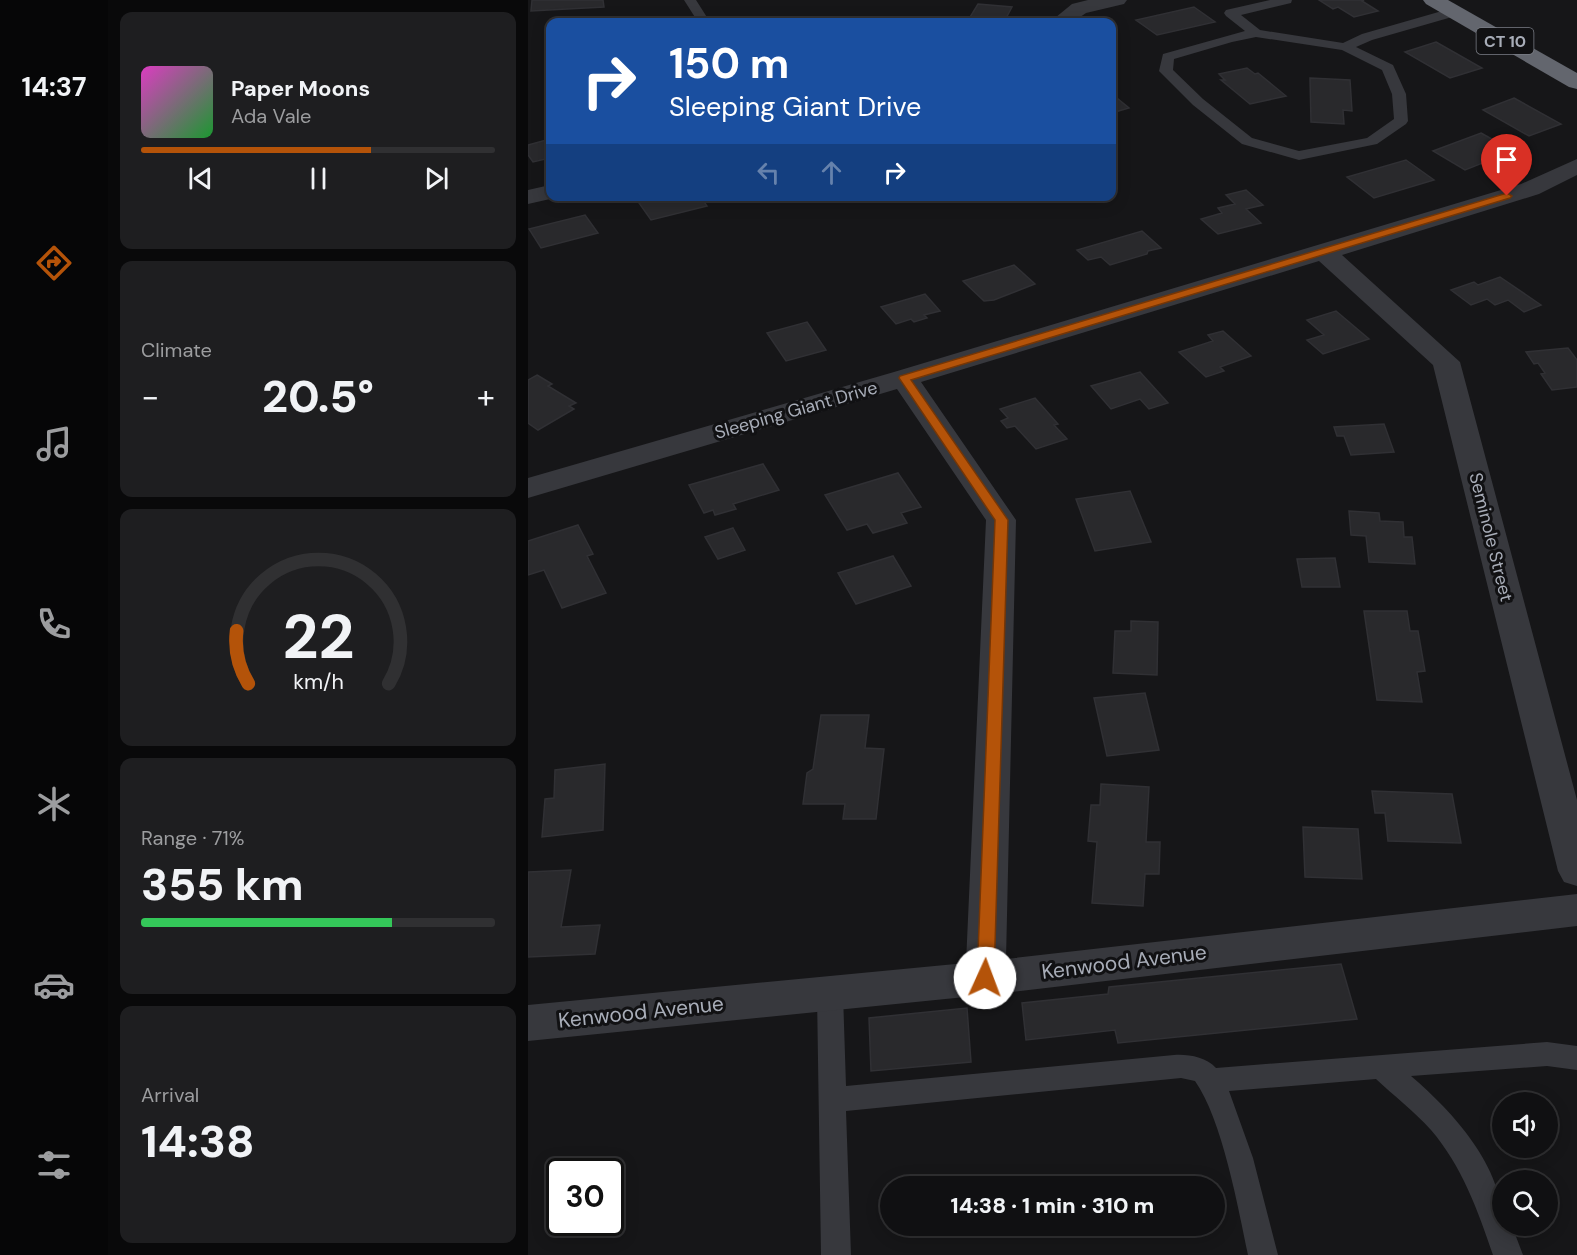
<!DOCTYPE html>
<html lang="en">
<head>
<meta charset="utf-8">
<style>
  body { margin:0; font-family:"DM Sans",sans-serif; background:#1e1e20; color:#f1f3f6; height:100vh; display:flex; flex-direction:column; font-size:22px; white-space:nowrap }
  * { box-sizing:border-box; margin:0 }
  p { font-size:20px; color:#9c9d9f }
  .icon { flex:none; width:33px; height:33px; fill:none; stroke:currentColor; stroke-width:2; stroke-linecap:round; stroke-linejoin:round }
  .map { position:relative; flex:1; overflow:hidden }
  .details { display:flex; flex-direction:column; gap:12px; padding:12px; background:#09090a; width:420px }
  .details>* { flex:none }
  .top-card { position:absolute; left:18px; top:18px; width:570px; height:183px; border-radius:12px; box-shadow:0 3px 15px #0003,0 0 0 2px #303032; background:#1a4fa0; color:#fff; overflow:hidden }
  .controls { position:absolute; left:964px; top:1092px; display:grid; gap:12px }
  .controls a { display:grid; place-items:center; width:66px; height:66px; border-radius:50%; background:#101012; box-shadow:0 3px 15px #0003,0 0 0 2px #303032; font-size:30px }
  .speed { position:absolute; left:18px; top:1158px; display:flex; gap:12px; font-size:30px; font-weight:700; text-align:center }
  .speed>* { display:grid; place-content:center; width:78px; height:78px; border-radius:50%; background:#101012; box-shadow:0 3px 15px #0003,0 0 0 2px #303032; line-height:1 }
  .speed .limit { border:3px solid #111; border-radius:9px; background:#fff; color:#111 }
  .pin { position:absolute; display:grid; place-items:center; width:51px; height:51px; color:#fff; margin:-62px -26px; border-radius:50% 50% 50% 0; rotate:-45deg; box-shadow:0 0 6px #0007 }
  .pin .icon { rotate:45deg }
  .me { position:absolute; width:66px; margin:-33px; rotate:2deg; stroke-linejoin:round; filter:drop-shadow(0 0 4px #0008) }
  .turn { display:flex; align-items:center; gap:21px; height:126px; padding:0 24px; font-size:27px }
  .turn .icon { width:78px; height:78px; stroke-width:2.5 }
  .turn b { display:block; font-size:42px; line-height:51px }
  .lanes { display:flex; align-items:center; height:57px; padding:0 24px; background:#0003; justify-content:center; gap:30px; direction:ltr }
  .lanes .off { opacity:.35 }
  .big { font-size:45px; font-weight:800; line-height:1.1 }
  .details .tile { flex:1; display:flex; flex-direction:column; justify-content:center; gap:9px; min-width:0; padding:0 21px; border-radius:12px; background:#1e1e20 }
  .details .dial { align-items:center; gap:0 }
  .dial svg { height:156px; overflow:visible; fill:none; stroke:#303032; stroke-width:7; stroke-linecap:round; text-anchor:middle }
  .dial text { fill:#f1f3f6; stroke:none }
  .song { display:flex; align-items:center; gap:18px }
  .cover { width:72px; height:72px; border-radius:9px; background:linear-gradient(135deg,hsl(310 70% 55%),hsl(130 70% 35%)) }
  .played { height:6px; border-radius:3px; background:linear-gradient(90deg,#b45309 65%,#303032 65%) }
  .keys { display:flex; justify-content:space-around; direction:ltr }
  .heat { display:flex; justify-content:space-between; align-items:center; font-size:33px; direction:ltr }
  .charge { height:9px; border-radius:4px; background:linear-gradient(90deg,#34c759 71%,#303032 0) }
  .trip { position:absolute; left:352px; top:1176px; width:345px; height:60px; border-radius:30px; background:#101012; box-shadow:0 3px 15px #0003,0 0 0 2px #303032; font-weight:800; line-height:60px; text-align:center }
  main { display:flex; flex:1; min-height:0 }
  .tabs { display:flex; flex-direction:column; width:108px; justify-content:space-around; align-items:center; background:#060607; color:#9c9d9f }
  .tabs .icon { width:42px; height:42px }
  .tabs .selected { color:#b45309 }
  .tabs b { font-size:27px; color:#f1f3f6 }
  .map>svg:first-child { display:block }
</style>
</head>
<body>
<main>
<nav class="tabs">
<b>14:37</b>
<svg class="icon selected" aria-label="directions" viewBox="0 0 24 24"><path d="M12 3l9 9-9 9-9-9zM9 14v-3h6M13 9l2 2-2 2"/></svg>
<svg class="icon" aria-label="music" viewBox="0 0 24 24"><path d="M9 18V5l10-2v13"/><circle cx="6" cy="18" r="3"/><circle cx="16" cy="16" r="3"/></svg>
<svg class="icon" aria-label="phone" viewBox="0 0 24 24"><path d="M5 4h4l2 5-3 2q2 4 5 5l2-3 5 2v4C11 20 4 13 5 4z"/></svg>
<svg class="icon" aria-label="climate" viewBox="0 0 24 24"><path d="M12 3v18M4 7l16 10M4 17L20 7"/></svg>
<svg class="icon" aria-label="car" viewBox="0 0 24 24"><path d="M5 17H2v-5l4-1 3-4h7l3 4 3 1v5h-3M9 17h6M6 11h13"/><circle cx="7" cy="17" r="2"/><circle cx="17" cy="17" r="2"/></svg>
<svg class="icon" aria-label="filters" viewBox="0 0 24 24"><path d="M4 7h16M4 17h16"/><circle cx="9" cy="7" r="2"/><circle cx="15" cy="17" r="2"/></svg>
</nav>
<section class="details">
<div class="tile">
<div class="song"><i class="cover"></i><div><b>Paper Moons</b><p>Ada Vale</p></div></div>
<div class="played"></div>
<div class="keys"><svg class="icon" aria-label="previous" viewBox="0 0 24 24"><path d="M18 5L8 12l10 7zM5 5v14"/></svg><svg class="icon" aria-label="pause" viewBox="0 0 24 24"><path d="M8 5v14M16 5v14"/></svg><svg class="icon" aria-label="next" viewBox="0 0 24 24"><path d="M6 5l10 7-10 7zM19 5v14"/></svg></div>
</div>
<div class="tile"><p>Climate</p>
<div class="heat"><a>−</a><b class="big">20.5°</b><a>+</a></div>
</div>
<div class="tile dial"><svg viewBox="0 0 100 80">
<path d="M14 69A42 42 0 1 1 86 69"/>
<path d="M14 69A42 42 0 0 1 8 42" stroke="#b45309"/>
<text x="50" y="56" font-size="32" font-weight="700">22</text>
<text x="50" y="72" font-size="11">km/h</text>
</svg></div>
<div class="tile"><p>Range · 71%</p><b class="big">355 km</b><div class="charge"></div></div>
<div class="tile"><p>Arrival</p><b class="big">14:38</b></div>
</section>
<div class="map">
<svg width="1049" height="1255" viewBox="0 0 1049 1255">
  <rect width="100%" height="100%" fill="#161618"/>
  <path fill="#29292c" stroke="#303034" stroke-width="1.5" d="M 4,0 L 75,0 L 76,7 L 3,11 Z
    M 791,0 L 836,0 L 834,1 L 850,11 L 826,17 L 810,7 L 805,9 Z
    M 450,4 L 484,7 L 476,22 L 439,22 Z
    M 666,7 L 687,22 L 629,35 L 608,20 Z
    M 908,42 L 954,68 L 922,78 L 877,52 Z
    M 719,68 L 727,74 L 730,73 L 758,96 L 722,104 L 693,80 L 697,80 L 691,74 Z
    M 782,78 L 822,80 L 824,111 L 815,110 L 816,124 L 783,122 Z
    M 584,94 L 601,108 L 584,113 Z
    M 986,98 L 1033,124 L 1001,136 L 955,110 Z
    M 953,133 L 985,151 L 937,170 L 905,151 Z
    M 22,139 L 22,158 L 5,162 L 0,155 L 0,145 Z
    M 878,160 L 906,180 L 846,198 L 819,177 Z
    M 718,190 L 735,205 L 718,209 L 733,223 L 690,234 L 673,219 L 694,213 L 690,208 L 707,204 L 698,195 Z
    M 136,196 L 172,196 L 179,206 L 123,220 L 111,203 Z
    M 57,215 L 70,233 L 13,248 L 1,229 Z
    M 614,231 L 633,248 L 620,251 L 619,254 L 582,265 L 573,257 L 560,260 L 549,250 Z
    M 486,265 L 507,284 L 466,300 L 456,301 L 435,281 Z
    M 972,277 L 1013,305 L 996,312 L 980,300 L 967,305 L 959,299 L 943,305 L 923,290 L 946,282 L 950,285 Z
    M 397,294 L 412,311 L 396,315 L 399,318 L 386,322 L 383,319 L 368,324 L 353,307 Z
    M 808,311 L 841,339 L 795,354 L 779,340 L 796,335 L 779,320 Z
    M 279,322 L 298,350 L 258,361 L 239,333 Z
    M 695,331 L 723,356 L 692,367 L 696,371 L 678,377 L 651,352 L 685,341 L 680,335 Z
    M 1040,348 L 1049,360 L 1049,387 L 1024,390 L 1013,374 L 1017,373 L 1010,363 L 1006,364 L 998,352 Z
    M 612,372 L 640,403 L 621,409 L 612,399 L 583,409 L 563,386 Z
    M 9,375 L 24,384 L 20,386 L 48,403 L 41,406 L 46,409 L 10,430 L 0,423 L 0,380 Z
    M 507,398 L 530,424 L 526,425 L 539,439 L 508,449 L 487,426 L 479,428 L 473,421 L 480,418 L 472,409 Z
    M 856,424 L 866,452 L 823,455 L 816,436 L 809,436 L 806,427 Z
    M 235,464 L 251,490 L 205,504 L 208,509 L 187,515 L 185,510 L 176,513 L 161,485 Z
    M 370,473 L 393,507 L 373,513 L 379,523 L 345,533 L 339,524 L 319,530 L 297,495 Z
    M 602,491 L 623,542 L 567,551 L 548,499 Z
    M 821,511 L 851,513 L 852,521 L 875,522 L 876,537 L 884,537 L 887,564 L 841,562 L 838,536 L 823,535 Z
    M 50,525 L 65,554 L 59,556 L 78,593 L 34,608 L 16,570 L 0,575 L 0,541 Z
    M 205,528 L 217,550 L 190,559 L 177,537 Z
    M 365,556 L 383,586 L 328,604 L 310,573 Z
    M 807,558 L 812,587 L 774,587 L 769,559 Z
    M 836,611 L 879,611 L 882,631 L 890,631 L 897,671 L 889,672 L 894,702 L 849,700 Z
    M 603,621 L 630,622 L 629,675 L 585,673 L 587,631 L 603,631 Z
    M 617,693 L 631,750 L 579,756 L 566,698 Z
    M 293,715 L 341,715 L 337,748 L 356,749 L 348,819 L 315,819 L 317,804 L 275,804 L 279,773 L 285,769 Z
    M 77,764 L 75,830 L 14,837 L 17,799 L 26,798 L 27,770 Z
    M 573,784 L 621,787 L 618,842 L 632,842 L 631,874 L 617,874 L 615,906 L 564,903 L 569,842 L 560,841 L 563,805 L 572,805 Z
    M 844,791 L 924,794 L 933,843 L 860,841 L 857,813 L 847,813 Z
    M 775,827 L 830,829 L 834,879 L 777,877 Z
    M 43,870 L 33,927 L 72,925 L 67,954 L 0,957 L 0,872 Z
    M 813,964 L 829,1019 L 590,1043 L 587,1030 L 498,1040 L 494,1003 L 580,994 L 581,987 Z
    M 439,1008 L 443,1062 L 343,1071 L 341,1018 Z"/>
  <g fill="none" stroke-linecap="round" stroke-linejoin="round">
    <path fill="#37383d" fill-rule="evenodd" d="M 156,0 L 168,0 L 182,22 L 170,22 Z
      M 742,0 L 764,0 L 763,3 L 713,15 L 732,30 L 815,43 L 834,34 L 921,9 L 926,8 L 933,12 L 931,15 L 844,40 L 828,47 L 865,65 L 878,94 L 880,121 L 878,124 L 849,144 L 771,160 L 714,144 L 665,105 L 631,71 L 635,54 L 717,31 L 698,16 L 696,13 L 698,10 ZM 728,37 L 814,50 L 854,70 L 864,94 L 866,119 L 839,138 L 771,151 L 724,138 L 675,99 L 645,70 L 646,59 L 704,42 Z
      M 302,983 L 311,986 L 315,994 L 318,1086 L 646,1055 C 660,1054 678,1057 688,1068 L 1019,1042 L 1049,1046 L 1049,1070 L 1019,1066 L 883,1076 C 926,1113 975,1166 975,1226 L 984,1226 L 995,1255 L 965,1255 C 950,1211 934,1166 903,1130 C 886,1111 866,1096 848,1079 L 701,1091 L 725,1158 L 750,1255 L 720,1255 C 710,1207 694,1119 667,1081 L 653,1078 L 318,1111 L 323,1255 L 293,1255 L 289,994 L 293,986 Z"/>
    <path fill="#37383d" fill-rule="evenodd" d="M 560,0 L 599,0 L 596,4 L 558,13 L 545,22 L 522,22 L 544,4 Z
      M 1049,159 L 1049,175 L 1011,194 L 814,255 L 932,362 L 1049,800 L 1049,886 L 1036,882 L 1030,871 L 905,365 L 791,261 L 393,382 L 488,520 L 478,959 L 1049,894 L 1049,926 L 457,995 L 0,1041 L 0,1005 L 438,963 L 458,520 L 369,389 L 0,498 L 0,478 L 366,372 L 993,184 Z
      M 22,185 L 22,196 L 31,197 L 0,204 L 0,190 Z"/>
    <path fill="#63666e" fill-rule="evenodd" d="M 895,0 L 920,0 L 1049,73 L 1049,89 L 1041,87 L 898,4 Z"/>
  </g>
  <path fill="#b45309" stroke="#753606" stroke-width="1.5" d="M 979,193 L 984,196 L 982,198 L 383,380 L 480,520 L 466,978 L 463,983 L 457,985 L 451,983 L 449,978 L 467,520 L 371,378 L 372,376 Z"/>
  <g text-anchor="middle" stroke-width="6" stroke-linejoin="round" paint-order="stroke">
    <rect fill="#111113" stroke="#7b7e86" stroke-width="1.5" x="948.5" y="28" width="57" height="26" rx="4.5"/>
    <g font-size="16" font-weight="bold" fill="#a8adb8">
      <text x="977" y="47">CT 10</text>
    </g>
    <g font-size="18" fill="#a8adb8" stroke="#111113">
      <text transform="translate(268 410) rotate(-16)" y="6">Sleeping Giant Drive</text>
      <text transform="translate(963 537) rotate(76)" y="6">Seminole Street</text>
    </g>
    <g font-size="21" fill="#a8adb8" stroke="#111113">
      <text transform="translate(596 962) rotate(-7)" y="7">Kenwood Avenue</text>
      <text transform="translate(113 1012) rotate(-6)" y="7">Kenwood Avenue</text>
    </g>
  </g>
</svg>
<div class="controls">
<a><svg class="icon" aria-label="sound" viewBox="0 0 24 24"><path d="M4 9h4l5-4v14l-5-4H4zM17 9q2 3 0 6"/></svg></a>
<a><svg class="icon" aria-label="search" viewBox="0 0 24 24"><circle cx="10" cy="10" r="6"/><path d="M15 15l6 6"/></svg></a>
</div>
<div class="speed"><div class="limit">30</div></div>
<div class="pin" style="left:979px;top:196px;background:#d93025"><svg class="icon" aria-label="arrive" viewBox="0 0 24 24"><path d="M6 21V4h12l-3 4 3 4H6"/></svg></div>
<svg class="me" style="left:457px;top:978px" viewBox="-20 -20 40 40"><circle r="19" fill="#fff"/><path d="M0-13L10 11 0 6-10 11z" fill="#b45309"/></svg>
<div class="trip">14:38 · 1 min · 310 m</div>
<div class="top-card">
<div class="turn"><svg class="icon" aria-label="right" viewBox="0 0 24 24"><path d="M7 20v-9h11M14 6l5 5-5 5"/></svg><div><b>150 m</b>Sleeping Giant Drive</div></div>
<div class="lanes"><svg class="icon off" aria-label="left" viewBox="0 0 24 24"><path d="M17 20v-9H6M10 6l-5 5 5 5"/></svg><svg class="icon off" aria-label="ahead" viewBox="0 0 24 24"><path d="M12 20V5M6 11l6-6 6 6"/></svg><svg class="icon" aria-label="right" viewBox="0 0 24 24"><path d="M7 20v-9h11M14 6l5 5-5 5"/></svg></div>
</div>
</div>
</main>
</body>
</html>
